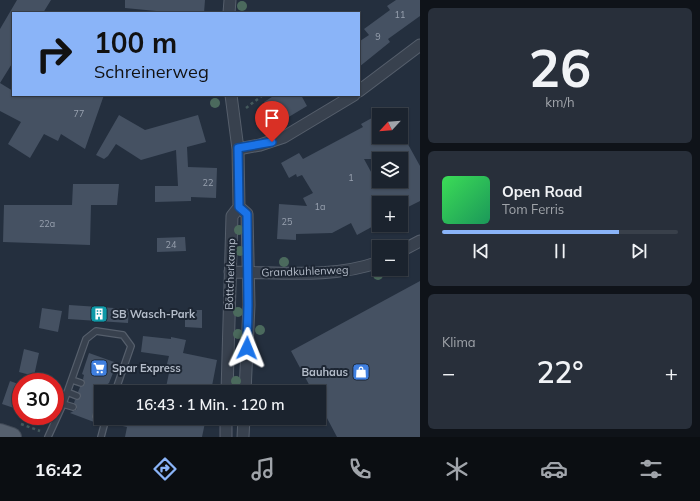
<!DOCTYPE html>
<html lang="de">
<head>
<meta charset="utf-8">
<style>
  body { margin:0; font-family:Mulish,sans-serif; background:#282f3a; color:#f1f3f6; height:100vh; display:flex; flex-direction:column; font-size:15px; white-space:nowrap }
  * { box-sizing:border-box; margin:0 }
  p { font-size:13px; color:#a0a4aa }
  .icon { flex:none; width:22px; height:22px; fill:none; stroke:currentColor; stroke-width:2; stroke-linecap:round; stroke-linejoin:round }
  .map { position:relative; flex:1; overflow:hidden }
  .side { display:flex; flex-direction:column; gap:8px; padding:8px; background:#0f1319; width:280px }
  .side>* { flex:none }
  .top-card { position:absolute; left:12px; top:12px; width:348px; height:84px; border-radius:0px; box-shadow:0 1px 3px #0004,0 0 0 1px #39404a; background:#8ab4f8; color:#111; overflow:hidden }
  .needle { width:26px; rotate:244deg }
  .buttons { position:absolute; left:372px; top:108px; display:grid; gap:8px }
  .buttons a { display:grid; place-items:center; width:36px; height:36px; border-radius:0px; background:#1b232e; box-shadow:0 1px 3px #0004,0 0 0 1px #39404a; font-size:20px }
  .speed { position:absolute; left:12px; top:373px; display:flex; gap:8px; font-size:20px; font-weight:700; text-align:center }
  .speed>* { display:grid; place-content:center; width:52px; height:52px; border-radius:50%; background:#1b232e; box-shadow:0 1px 3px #0004,0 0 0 1px #39404a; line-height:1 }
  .speed .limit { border:6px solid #d22; background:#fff; color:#111 }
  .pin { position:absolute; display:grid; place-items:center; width:34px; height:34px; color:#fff; margin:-41px -17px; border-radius:50% 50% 50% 0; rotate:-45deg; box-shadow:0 0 4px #0007 }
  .pin .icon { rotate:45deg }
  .me { position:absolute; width:44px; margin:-22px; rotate:2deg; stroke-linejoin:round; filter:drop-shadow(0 0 3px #0008) }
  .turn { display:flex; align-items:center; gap:14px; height:84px; padding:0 16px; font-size:18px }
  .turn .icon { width:52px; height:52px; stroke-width:2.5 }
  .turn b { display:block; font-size:28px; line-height:34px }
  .big { font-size:30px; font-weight:600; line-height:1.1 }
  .side .widget { flex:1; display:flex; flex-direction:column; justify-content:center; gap:6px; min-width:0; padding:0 14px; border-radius:6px; background:#282f3a }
  .side .dial { align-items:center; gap:0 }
  .dial b { font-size:52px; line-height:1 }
  .song { display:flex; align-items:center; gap:12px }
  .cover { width:48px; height:48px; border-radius:6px; background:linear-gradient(135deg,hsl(130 70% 55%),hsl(150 70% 35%)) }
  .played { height:4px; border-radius:2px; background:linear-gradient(90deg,#8ab4f8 75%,#39404a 75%) }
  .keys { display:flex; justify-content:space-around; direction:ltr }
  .heat { display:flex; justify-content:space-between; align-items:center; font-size:22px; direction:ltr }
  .trip { position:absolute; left:94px; top:385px; width:232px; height:40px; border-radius:0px; background:#1b232e; box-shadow:0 1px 3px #0004,0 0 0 1px #39404a; font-weight:600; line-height:40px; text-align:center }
  .menu { display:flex; height:64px; justify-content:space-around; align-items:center; background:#0b0e12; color:#a0a4aa }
  .menu .icon { width:28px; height:28px }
  .menu .on { color:#8ab4f8 }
  .menu b { font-size:18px; color:#f1f3f6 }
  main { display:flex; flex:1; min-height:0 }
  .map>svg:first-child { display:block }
</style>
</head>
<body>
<main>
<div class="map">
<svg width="420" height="437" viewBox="0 0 420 437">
  <rect width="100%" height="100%" fill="#242f3e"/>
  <path fill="#455162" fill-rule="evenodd" d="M 17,0 L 51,0 L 43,13 L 13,13 L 13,62 L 0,83 L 13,91 L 13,95 L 104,95 L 85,149 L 61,134 L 58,141 L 44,134 L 30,158 L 8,144 L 21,122 L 0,111 L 0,29 Z
    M 125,0 L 205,0 L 204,13 L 177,13 L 125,8 Z
    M 396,0 L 420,0 L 420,16 L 388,39 L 390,42 L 359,67 L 359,39 L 360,41 L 369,35 L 364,29 L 390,10 L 387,6 Z
    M 275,95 L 301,95 L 307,106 L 277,124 L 264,102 Z
    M 379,114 L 379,137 L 404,137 L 420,166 L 420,201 L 406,208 L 404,203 L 379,203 L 379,223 L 357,235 L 351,223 L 332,233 L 296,234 L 296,240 L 277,239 L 279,204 L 307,206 L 303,198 L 313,193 L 302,175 L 297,177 L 296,174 L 289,178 L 281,163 L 299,153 L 303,159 L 363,127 L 361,124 ZM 364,159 L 401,159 L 401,181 L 376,181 Z
    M 119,115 L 145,130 L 198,115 L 206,142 L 187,147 L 188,167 L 217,168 L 216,198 L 191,197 L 191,201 L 155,202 L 155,186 L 178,186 L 176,150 L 141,160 L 116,144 L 108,156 L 104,159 L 96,155 Z
    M 73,184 L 119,184 L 117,205 L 91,205 L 90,245 L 3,242 L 4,205 L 72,205 Z
    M 185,237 L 186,251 L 157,252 L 157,238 Z
    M 420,281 L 420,437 L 337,437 L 319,403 L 319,392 L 313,392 L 291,351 Z
    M 69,305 L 129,309 L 128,323 L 68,319 Z
    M 42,308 L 62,311 L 58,332 L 39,328 Z
    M 185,310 L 202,310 L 202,328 L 185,327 Z
    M 143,336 L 171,339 L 171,337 L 186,340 L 183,353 L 217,360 L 212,386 L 208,385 L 206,392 L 165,392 L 169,373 L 165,372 L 169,356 L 141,352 Z
    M 24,349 L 39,353 L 34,376 L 19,372 Z
    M 89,353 L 117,363 L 109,383 L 101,389 L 101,400 L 96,402 L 96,406 L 99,408 L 98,412 L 92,415 L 94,422 L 70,413 L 77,409 L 74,403 L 75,400 L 81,397 L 78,392 L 80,387 L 85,384 L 83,379 L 84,375 L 82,374 Z
    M 10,381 L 21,385 L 21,396 L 17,409 L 2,404 Z
    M 110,418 L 206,418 L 202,437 L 125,437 L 127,427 L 109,423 Z"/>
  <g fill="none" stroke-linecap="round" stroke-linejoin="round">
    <g stroke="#565f6c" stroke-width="8">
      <path id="service" d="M 72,380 L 81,383
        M 105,391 L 107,392
        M 67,392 L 77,396
        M 63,404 L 73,407
        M 100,404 L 101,404
        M 96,416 L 101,417
        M 48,437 L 63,404 L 86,339 L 96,331 L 123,335 L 131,346 L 115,392
        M 101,437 L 106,418"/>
    </g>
    <g stroke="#565f6c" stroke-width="13">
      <path id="minor" d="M 229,13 L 230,0
        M 359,91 L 420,45
        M 238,149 L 260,145 L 284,137 L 354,95
        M 239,207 L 247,214 L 249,305 L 245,392
        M 401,251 L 420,241
        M 230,272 C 279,272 332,279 379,262
        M 227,392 L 232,216 L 239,207 L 238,149 L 231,95
        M 226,437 L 226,418
        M 243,437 L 244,418"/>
    </g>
    <g stroke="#414a57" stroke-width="20">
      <path id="primary" d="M 0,433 L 12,437"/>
    </g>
    <path stroke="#44595c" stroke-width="2.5" stroke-dasharray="3 3" stroke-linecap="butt" d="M 246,108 L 263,95
      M 21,424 L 40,431"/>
    <use href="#service" stroke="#38414e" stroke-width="5.5"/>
    <use href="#minor" stroke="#38414e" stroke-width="11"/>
    <use href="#primary" stroke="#56606e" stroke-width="18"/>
  </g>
  <g fill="#4b6a5d">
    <circle cx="242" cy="6" r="5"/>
    <circle cx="215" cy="103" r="5"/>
    <circle cx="239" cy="230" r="5"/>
    <circle cx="240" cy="251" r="5"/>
    <circle cx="284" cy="262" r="5"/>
    <circle cx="378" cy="275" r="5"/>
    <circle cx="238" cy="312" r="5"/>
    <circle cx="260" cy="330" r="5"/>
    <circle cx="238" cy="334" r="5"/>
    <circle cx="238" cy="354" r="5"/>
    <circle cx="236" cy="381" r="5"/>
  </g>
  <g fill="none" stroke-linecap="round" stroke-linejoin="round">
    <g stroke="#114b97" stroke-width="10">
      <path id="route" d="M 247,348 L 248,305 L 247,214 L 239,207 L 238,148 L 272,142"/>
    </g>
    <use href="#route" stroke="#1a73e8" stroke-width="7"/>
  </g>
  <defs>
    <g id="building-square" transform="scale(0.9)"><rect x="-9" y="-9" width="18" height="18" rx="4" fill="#0f9aa8" stroke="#1d2633"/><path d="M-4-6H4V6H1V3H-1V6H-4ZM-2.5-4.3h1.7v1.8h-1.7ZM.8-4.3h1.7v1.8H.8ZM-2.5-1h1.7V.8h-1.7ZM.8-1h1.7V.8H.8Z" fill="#fff"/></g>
    <g id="supermarket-square" transform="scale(0.9)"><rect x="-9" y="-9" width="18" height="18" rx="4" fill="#3f7fe0" stroke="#1d2633"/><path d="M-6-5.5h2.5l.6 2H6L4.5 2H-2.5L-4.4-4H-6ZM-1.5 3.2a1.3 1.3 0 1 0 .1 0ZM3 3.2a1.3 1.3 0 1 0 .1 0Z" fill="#fff"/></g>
    <g id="shop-square" transform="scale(0.9)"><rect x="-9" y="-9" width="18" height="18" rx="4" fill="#3f7fe0" stroke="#1d2633"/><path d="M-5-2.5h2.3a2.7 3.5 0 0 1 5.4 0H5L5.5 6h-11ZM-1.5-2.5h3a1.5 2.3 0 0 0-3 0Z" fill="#fff"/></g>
  </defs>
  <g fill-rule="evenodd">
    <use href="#building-square" x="99" y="314"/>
    <use href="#supermarket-square" x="99" y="368"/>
    <use href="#shop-square" x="361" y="372"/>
  </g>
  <g text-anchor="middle" stroke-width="4" stroke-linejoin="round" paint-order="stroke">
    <g font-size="9" fill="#98a1af">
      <text x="400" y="18">11</text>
      <text x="378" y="40">9</text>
      <text x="79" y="117">77</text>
      <text x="351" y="181">1</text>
      <text x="208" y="186">22</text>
      <text x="320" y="210">1a</text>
      <text x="287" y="225">25</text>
      <text x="47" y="227">22a</text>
      <text x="171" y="248">24</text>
    </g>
    <g font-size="11" fill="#b4bcc9" stroke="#1d2633">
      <text transform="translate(305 271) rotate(-2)" y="4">Grandkuhlenweg</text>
      <text transform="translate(230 274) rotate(-88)" y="4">Böttcherkamp</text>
    </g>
    <g font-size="11" font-weight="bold" fill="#b4bcc9" stroke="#1d2633" text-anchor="start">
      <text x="112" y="318">SB Wasch-Park</text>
      <text x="112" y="372">Spar Express</text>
      <text x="348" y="376" text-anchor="end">Bauhaus</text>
    </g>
  </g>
</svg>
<div class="buttons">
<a><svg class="needle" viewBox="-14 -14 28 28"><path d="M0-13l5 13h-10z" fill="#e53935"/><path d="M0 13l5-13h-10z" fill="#a0a4aa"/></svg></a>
<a><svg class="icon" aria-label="layers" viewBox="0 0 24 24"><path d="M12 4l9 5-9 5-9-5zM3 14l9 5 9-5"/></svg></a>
<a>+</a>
<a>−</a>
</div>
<div class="speed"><div class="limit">30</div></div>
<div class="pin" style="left:272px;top:142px;background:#d93025"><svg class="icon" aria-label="arrive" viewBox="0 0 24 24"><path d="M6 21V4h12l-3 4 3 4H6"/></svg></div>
<svg class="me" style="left:247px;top:348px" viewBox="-20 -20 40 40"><path d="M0-17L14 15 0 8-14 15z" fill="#1a73e8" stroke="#fff" stroke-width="4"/></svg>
<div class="trip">16:43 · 1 Min. · 120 m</div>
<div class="top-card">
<div class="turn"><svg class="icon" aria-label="right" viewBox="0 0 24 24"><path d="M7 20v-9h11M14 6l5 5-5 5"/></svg><div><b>100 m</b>Schreinerweg</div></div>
</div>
</div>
<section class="side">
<div class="widget dial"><b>26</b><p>km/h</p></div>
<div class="widget">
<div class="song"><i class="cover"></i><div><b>Open Road</b><p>Tom Ferris</p></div></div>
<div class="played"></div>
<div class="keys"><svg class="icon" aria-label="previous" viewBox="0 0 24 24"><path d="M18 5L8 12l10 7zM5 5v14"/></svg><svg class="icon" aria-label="pause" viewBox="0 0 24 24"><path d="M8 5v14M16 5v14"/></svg><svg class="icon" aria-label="next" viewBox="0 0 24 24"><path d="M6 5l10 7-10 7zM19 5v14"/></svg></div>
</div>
<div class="widget"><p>Klima</p>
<div class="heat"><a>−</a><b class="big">22°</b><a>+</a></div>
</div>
</section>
</main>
<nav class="menu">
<b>16:42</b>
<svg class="icon on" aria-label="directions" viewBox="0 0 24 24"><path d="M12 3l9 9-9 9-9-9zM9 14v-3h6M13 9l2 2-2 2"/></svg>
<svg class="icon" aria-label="music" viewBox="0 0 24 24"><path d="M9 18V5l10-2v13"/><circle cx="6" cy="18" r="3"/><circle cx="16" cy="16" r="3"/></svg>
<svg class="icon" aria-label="phone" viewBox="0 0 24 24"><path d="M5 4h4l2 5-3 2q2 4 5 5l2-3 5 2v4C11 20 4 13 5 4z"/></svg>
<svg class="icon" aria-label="climate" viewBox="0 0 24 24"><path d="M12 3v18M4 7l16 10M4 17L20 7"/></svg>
<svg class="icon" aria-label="car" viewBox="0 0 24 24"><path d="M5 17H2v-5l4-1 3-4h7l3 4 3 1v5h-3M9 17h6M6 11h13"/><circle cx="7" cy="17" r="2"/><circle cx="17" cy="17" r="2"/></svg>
<svg class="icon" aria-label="filters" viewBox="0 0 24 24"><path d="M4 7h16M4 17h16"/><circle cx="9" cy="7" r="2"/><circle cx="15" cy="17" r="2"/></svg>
</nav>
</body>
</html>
